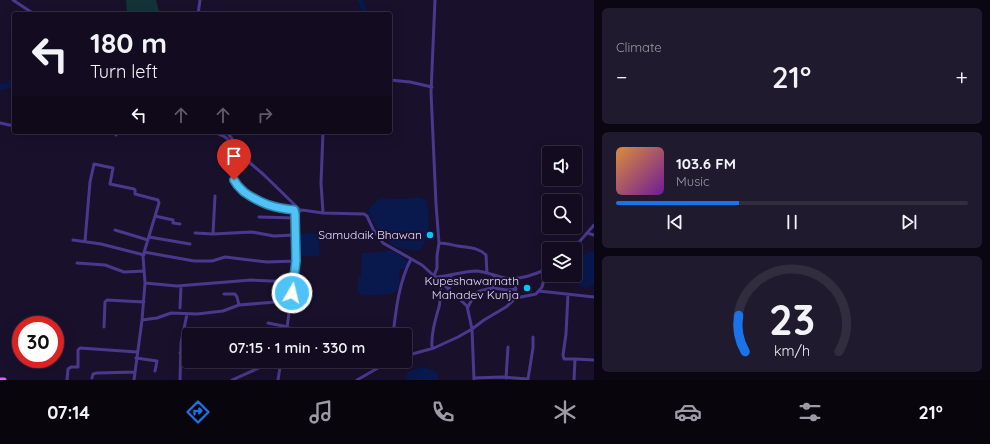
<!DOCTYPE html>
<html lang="en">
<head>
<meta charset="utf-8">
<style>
  body { margin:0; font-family:Quicksand,sans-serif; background:#201a2e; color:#f1f3f6; height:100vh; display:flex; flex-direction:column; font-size:15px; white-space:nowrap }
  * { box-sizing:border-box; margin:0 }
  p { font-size:13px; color:#9d9ba5 }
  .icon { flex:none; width:22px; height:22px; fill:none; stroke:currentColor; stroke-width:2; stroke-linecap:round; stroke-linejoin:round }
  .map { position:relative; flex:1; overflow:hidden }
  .panel { display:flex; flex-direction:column; gap:8px; padding:8px; background:#0a0712; width:396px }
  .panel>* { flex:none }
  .banner { position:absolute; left:12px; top:12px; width:380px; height:122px; border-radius:4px; box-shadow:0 4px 16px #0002,0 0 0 1px #322c3f; background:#130c21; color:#f1f3f6; overflow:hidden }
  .controls { position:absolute; left:542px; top:146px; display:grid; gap:8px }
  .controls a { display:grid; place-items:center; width:40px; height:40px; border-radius:4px; background:#130c21; box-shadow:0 4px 16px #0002,0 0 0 1px #322c3f; font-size:20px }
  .speed { position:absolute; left:12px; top:316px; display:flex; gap:8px; font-size:20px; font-weight:700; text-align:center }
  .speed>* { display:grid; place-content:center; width:52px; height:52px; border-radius:50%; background:#130c21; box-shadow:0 4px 16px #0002,0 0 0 1px #322c3f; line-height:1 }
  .speed .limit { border:6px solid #d22; background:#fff; color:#111 }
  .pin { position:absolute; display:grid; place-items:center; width:34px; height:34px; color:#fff; margin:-41px -17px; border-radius:50% 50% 50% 0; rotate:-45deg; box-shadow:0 0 4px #0007 }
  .pin .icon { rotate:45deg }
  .me { position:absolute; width:44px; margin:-22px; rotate:8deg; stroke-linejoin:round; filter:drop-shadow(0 0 3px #0008) }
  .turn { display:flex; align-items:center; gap:14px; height:84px; padding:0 12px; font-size:18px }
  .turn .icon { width:52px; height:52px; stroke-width:2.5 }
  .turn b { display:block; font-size:28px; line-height:34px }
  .lanes { display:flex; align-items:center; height:38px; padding:0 12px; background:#0003; justify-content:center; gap:20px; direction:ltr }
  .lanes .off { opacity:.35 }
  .big { font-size:30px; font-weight:600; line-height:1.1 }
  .panel .card { flex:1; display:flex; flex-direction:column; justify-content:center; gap:6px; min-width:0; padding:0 14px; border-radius:6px; background:#201a2e }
  .panel .dial { align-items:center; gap:0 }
  .dial svg { height:104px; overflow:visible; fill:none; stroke:#322c3f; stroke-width:7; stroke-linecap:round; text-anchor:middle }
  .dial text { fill:#f1f3f6; stroke:none }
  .song { display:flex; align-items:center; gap:12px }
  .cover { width:48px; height:48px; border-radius:6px; background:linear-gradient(135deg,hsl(30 70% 55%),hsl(280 70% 35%)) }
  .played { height:4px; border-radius:2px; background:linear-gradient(90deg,#1a73e8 35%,#322c3f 35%) }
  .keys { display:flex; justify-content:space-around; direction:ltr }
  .heat { display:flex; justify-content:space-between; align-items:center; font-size:22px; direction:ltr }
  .trip { position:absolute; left:182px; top:328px; width:230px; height:40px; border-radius:4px; background:#130c21; box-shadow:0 4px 16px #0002,0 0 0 1px #322c3f; font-weight:600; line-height:40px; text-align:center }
  .tabs { display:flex; height:64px; justify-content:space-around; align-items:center; background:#08050d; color:#9d9ba5 }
  .tabs .icon { width:28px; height:28px }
  .tabs .on { color:#1a73e8 }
  .tabs b { font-size:18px; color:#f1f3f6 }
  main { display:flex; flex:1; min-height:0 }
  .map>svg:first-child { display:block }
</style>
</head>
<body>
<main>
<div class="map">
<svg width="594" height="380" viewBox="0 0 594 380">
  <rect width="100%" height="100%" fill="#19102c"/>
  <path fill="#133337" d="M 126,0 L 156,0 L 159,11 L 157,14 L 127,14 Z"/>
  <path fill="#09184d" d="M 418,197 L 426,200 C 430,216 431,236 420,250 C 415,250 409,250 404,249 C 385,247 375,226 368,211 C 378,195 383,199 399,199 C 405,199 412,198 418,197 Z
    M 309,233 L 318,234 L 320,255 L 318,256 L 303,256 L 301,253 L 300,236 L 301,234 Z
    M 393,250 L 406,260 L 408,263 L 407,267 L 399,270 C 403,294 394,295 374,295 C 367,295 364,297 358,293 L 358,278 L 361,277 L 362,253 L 380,252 Z
    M 594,250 L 594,286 L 590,285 L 587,288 C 579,286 576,283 573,275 L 575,275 L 575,262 L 580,256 Z
    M 422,367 L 437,372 L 438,380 L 406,380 L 407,372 Z"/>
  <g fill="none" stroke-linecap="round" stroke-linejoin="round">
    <path stroke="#09184d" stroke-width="5.5" d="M 360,0 L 366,14
      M 0,87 L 9,85 L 14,80"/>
    <path stroke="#48398d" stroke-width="3" d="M 13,0 L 34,14
      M 198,14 L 200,0
      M 390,80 L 410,82 L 432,87
      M 0,123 L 14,126
      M 214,132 C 218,134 222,135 225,137 C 237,145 231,170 235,182 C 237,187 241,190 245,193 C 260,204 275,208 294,210
      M 227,132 L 250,163 L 263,174 L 300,210
      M 116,135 L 117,132
      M 323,213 L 321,183 L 323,132
      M 155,216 L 173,220 L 173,223 L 180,224
      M 259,217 L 295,218
      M 115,230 L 148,240
      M 195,233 L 213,234 L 252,232 L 274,236 L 295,235
      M 587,233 L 594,235
      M 213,234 L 215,196
      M 149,237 L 190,244
      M 73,240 L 101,244 L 144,255
      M 85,241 L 90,182 L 94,164 L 113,168 L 110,184 L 134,189 L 135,190 L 135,194 L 158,200 L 159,203 L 143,256 L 145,283 L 142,320 L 134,380
      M 439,243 C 446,243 452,245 458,246 C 468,248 478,247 486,255 L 487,273
      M 573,249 L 594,225
      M 144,252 L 194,261 L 212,261 L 225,257 L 267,262 L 296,261
      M 77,263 L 105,265 L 124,272 L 144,271
      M 434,276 L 437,268 L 437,256 L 439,243 L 436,204 L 431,92 L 435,0
      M 437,277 C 451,276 463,271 477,271 C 487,272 495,276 505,278 C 520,280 533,275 547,269
      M 515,278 L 516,298
      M 145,283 L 177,286 L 251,280 L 293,282
      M 493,288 L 507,290 L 516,289
      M 449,290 L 451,276
      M 539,291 L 594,297
      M 224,294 L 235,294 L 237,297 L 239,305
      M 568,294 L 566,334 L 563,355 L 564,359 L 575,359 L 574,380
      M 468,307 C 477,289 475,292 493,288 L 494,275
      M 180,308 L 181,286
      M 142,320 L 157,318 L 171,313 L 197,314 L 223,311 L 239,305 L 276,302
      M 268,323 L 288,327
      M 104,327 L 105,302 L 107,300 L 144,302
      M 183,335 L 189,336
      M 217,335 L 236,334
      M 286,335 L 296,261 L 295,235 L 295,214 L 302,210 L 323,213 L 364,214 L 367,216 L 373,229 L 383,243 L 422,265 L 467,306 L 472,329 L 474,380
      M 393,335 C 396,309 399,282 411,259
      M 432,348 C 431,334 435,321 439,307 C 441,299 440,290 441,282
      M 180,353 L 189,354
      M 405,356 L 434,348 L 458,337 L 472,329 L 484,320 L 506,307 L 516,298 L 536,294 L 542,287 L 547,269 L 549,268
      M 136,358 L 157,361 L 155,371
      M 575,359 L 594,360
      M 92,378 L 93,374 L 97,373 L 135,372
      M 474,378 L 502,377 L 528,379 L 533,348 L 533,337
      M 506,378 L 508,347
      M 67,380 L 68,369 L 71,367 L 78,367 L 78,350 L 80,348 L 137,352
      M 180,380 L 181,343 L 187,314
      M 232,380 L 261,367 L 280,367
      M 278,380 L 281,361
      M 357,380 L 390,361"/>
    <path stroke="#da62ff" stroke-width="5" d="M 0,380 L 4,380"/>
  </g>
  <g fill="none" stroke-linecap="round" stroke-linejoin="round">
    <g stroke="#337fa1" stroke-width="10">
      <path id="route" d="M 234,180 C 237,186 240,188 244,192 C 261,204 274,208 294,210 L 295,214 L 296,261 L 292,293"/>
    </g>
    <use href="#route" stroke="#4fc3f7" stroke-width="7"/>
  </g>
  <g fill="#07c5ff" stroke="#19102c" stroke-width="1.5">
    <circle cx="430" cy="235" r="4"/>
    <circle cx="527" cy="288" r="4"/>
  </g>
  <g text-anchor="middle" stroke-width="4" stroke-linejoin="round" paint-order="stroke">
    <g font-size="12" fill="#e4dbff" stroke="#19102c" text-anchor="end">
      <text x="422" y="239">Samudaik Bhawan</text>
      <text x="519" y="285">Kupeshawarnath<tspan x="519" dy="14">Mahadev Kunja</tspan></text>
    </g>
  </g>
</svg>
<div class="controls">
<a><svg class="icon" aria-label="sound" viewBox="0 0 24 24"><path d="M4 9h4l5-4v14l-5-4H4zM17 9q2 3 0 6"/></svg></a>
<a><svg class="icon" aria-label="search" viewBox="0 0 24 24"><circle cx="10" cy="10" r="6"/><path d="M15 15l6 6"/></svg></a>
<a><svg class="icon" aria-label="layers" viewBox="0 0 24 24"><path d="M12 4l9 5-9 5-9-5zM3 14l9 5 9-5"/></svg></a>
</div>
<div class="speed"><div class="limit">30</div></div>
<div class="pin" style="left:234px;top:180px;background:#d93025"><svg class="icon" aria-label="arrive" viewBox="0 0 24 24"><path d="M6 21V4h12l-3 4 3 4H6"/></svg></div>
<svg class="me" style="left:292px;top:293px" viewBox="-20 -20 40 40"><circle r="17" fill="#4fc3f7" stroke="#fff" stroke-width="3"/><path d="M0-11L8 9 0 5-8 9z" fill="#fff"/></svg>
<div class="trip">07:15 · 1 min · 330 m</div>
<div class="banner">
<div class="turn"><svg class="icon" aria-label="left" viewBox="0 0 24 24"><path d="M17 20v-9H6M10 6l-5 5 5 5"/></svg><div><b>180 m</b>Turn left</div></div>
<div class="lanes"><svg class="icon" aria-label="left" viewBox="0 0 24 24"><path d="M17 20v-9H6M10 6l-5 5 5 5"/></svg><svg class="icon off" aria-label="ahead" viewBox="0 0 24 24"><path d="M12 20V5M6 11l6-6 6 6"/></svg><svg class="icon off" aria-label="ahead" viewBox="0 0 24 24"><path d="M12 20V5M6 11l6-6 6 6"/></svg><svg class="icon off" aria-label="right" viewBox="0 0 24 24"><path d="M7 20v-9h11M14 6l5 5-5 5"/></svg></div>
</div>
</div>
<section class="panel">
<div class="card"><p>Climate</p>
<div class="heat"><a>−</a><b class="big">21°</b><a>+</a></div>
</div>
<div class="card">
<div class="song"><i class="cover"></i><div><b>103.6 FM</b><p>Music</p></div></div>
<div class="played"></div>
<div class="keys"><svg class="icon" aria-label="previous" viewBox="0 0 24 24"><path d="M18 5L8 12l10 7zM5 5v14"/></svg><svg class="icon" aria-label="pause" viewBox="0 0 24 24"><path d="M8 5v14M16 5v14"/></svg><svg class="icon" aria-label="next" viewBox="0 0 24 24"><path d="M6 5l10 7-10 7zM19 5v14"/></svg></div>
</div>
<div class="card dial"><svg viewBox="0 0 100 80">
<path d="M14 69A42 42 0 1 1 86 69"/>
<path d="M14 69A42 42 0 0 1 9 41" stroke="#1a73e8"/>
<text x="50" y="56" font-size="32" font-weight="700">23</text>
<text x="50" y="72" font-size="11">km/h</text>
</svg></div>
</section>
</main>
<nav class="tabs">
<b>07:14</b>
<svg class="icon on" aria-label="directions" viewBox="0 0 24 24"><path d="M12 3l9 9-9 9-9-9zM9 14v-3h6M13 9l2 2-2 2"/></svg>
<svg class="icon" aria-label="music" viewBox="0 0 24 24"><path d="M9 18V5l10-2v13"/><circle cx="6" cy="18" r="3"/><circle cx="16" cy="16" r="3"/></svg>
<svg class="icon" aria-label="phone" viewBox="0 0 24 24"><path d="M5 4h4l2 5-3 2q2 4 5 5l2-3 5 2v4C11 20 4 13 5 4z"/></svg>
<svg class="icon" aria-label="climate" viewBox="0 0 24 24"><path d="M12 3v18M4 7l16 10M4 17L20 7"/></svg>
<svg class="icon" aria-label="car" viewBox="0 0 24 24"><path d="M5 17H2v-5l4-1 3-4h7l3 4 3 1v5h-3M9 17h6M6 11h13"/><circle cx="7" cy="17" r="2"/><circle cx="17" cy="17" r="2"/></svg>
<svg class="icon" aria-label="filters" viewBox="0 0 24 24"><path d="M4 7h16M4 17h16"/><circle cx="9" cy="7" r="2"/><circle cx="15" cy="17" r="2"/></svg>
<b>21°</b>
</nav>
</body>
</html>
